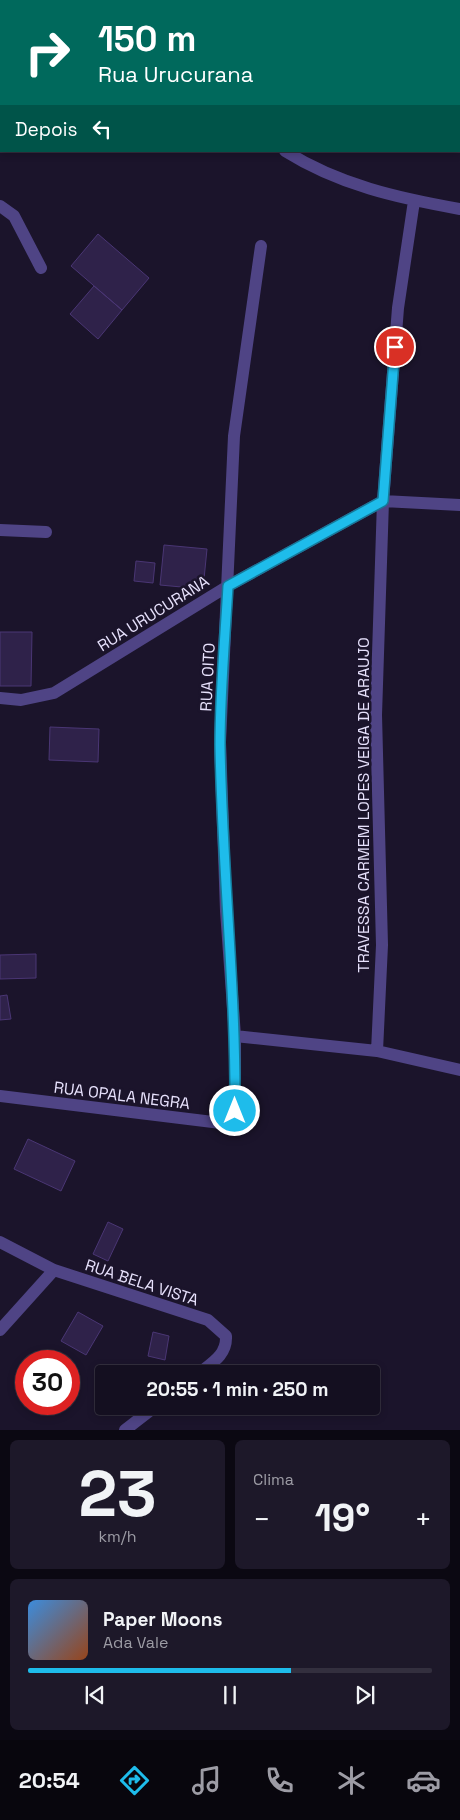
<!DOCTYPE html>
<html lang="pt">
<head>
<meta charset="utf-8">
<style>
  body { margin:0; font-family:"Space Grotesk",sans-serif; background:#1d1829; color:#f1f3f6; height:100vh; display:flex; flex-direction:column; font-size:19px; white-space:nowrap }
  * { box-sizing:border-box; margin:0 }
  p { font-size:16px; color:#9d9ca5 }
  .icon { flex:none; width:28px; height:28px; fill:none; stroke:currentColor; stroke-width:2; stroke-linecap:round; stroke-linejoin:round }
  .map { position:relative; height:1430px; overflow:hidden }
  .drawer { display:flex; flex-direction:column; gap:10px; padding:10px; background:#0b0812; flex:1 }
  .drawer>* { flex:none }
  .top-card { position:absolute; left:0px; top:0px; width:460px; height:152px; box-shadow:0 2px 8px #0003,0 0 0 1px #332f3e; background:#00695c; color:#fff; overflow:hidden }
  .speed { position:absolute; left:15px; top:1350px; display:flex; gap:10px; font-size:25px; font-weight:700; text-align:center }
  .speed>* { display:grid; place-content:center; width:65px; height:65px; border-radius:50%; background:#140f20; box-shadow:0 2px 8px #0003,0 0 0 1px #332f3e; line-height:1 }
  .speed .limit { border:8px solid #d22; background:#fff; color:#111 }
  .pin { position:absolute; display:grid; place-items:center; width:42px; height:42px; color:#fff; margin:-21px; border:2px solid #fff; border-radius:50%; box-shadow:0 1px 5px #0007 }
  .me { position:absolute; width:55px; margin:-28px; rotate:0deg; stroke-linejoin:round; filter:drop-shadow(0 0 4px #0008) }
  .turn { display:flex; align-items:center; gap:18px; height:105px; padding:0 15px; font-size:22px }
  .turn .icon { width:65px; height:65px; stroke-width:2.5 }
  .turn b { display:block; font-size:35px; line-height:42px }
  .then { display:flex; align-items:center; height:48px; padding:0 15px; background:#0003; gap:10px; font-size:19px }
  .big { font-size:38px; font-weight:800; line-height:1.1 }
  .drawer .card { flex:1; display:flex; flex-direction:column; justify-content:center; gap:8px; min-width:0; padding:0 18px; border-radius:8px; background:#1d1829 }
  .drawer .dial { align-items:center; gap:0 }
  .dial b { font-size:65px; line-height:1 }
  .song { display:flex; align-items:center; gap:15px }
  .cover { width:60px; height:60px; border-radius:8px; background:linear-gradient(135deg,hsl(210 70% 55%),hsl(20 70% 35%)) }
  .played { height:5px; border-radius:2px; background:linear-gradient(90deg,#1ebceb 65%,#332f3e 65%) }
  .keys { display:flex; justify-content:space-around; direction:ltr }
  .heat { display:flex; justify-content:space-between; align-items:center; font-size:28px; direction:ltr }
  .drawer .tiles { flex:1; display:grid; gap:10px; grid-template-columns:1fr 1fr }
  .card:last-child { grid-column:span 2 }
  .trip { position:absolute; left:95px; top:1365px; width:285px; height:50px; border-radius:5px; background:#140f20; box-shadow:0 2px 8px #0003,0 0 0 1px #332f3e; font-weight:800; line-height:50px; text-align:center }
  .dock { display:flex; height:80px; justify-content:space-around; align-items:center; background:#08060d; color:#9d9ca5 }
  .dock .icon { width:35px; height:35px }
  .dock .selected { color:#1ebceb }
  .dock b { font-size:22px; color:#f1f3f6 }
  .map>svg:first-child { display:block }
</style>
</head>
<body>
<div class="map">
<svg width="460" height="1430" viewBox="0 0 460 1430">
  <rect width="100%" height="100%" fill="#1b142b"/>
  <path fill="#2f224a" stroke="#4a3674" d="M 237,0 L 279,0 L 237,1 Z
    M 98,234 L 149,278 L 122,310 L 71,266 Z
    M 94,286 L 122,310 L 98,339 L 70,314 Z
    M 164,545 L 207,549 L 203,589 L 160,585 Z
    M 136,561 L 155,563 L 153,583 L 134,581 Z
    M 0,632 L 32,632 L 31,686 L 0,686 Z
    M 50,727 L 99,729 L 98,762 L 49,760 Z
    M 36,954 L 36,978 L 0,979 L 0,955 Z
    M 7,995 L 11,1019 L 0,1020 L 0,996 Z
    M 28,1139 L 75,1161 L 61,1191 L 14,1169 Z
    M 108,1222 L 123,1229 L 108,1261 L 93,1254 Z
    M 78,1312 L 103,1326 L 86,1355 L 61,1341 Z
    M 153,1332 L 169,1336 L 165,1360 L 148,1356 Z"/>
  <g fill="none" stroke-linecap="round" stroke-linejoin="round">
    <path stroke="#4f4485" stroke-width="12" d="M 54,0 L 56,1
      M 193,1 L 194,0
      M 390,1 L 390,0
      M 0,8 L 1,6
      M 285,151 C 339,185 398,198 460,209
      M 0,206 L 14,216 L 41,268
      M 0,530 L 46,532
      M 0,698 L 21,700 L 54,693 L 228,586 L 383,501 L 460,505
      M 235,1036 L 377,1051 L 460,1070
      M 377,1051 L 382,945 L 376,715 L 383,501 L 398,308 L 414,201
      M 0,1096 L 221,1123 L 228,1120 L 235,1111 L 235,1036 L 226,911 L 220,742 L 234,436 L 261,246
      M 0,1242 L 54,1270 L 208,1320 L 226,1336 C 227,1355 212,1363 198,1374
      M 0,1330 L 54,1270
      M 125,1430 L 156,1406"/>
  </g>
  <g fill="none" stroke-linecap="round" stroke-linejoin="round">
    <g stroke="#147a99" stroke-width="12">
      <path id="route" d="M 235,1111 C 236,989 222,867 220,745 C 220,692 225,638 228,586 L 383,501 L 395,347"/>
    </g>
    <use href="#route" stroke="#1ebceb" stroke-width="9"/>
  </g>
  <g text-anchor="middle" stroke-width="5" stroke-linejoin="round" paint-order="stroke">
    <g font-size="16" fill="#e7e1fc" stroke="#1b142b">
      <text transform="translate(153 613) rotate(-32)" y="6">RUA URUCURANA</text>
      <text transform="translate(207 677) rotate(-87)" y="6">RUA OITO</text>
      <text transform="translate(363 805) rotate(-90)" y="6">TRAVESSA CARMEM LOPES VEIGA DE ARAUJO</text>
      <text transform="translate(122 1095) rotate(7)" y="6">RUA OPALA NEGRA</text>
      <text transform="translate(142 1282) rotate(18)" y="6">RUA BELA VISTA</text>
    </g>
  </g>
</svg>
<div class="speed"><div class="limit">30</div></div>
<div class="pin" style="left:395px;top:347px;background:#d93025"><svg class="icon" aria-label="arrive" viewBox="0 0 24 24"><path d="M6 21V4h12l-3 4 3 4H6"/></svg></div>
<svg class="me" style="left:235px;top:1111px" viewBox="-20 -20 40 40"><circle r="17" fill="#1ebceb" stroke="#fff" stroke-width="3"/><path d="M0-11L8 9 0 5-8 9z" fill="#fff"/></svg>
<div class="trip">20:55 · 1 min · 250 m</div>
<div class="top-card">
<div class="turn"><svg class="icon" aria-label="right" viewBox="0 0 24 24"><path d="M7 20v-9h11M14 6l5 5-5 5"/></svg><div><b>150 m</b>Rua Urucurana</div></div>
<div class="then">Depois<svg class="icon" aria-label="left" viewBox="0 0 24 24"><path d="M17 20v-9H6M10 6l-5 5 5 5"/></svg></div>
</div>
</div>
<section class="drawer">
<div class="tiles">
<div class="card dial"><b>23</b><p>km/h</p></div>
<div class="card"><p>Clima</p>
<div class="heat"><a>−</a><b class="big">19°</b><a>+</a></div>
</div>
<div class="card">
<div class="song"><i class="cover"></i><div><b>Paper Moons</b><p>Ada Vale</p></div></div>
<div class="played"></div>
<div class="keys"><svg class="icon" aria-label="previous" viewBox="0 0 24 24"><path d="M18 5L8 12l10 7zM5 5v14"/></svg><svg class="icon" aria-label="pause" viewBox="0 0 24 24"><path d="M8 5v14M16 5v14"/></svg><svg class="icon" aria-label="next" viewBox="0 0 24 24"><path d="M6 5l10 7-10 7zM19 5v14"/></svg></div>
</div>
</div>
</section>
<nav class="dock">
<b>20:54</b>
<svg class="icon selected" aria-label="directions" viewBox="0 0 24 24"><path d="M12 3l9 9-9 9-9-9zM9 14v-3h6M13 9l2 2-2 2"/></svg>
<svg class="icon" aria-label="music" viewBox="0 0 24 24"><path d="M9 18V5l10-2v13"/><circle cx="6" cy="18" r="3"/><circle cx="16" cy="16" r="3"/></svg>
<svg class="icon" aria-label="phone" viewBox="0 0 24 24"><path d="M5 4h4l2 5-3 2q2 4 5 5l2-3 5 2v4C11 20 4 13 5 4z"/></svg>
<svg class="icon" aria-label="climate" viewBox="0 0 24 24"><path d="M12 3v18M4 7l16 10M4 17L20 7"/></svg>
<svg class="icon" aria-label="car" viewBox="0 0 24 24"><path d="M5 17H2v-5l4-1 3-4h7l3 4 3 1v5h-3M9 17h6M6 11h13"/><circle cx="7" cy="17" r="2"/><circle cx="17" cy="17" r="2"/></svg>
</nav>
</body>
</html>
